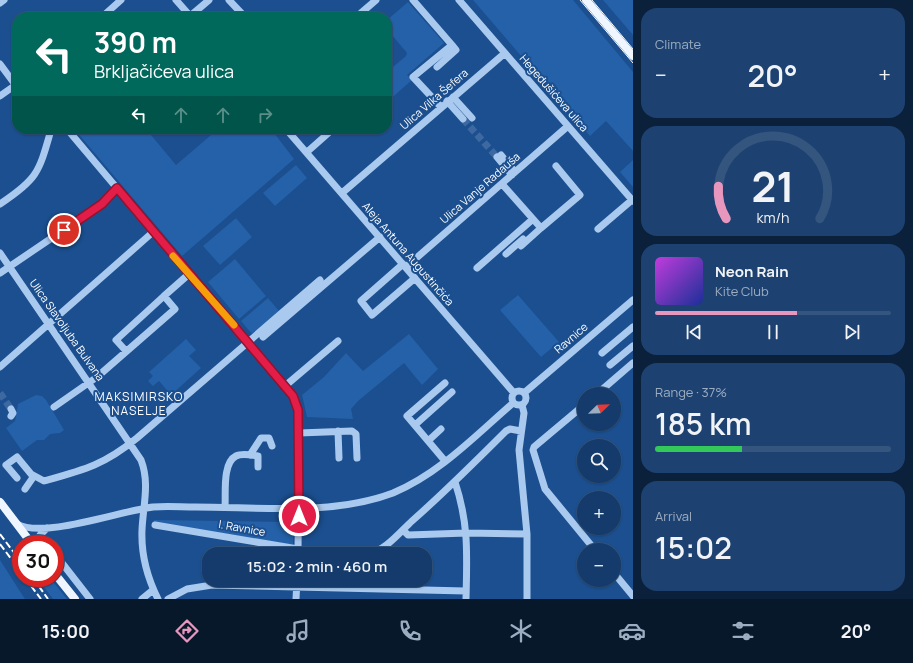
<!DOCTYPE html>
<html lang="en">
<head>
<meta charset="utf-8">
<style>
  body { margin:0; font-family:Manrope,sans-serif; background:#1d4271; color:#f1f3f6; height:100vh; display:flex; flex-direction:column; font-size:15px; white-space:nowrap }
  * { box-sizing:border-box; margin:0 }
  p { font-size:13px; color:#9dadc1 }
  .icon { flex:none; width:22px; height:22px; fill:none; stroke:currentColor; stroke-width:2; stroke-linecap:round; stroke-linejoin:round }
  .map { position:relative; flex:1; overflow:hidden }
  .panel { display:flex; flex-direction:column; gap:8px; padding:8px; background:#0b203b; width:280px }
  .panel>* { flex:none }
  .banner { position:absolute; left:12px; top:12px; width:380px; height:122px; border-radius:16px; box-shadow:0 1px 3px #0004,0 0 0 1px #33557e; background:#00695c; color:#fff; overflow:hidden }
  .needle { width:26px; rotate:67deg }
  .tools { position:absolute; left:577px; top:387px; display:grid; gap:8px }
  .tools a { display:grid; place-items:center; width:44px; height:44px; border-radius:50%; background:#143b6b; box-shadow:0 1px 3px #0004,0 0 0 1px #33557e; font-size:20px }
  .speed { position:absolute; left:12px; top:535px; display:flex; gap:8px; font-size:20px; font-weight:700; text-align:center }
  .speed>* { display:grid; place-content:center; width:52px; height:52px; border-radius:50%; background:#143b6b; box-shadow:0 1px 3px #0004,0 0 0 1px #33557e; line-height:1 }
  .speed .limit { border:6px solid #d22; background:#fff; color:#111 }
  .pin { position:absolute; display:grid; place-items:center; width:34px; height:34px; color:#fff; margin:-17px; border:2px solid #fff; border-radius:50%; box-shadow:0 1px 4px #0007 }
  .me { position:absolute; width:44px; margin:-22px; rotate:0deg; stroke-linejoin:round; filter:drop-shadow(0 0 3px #0008) }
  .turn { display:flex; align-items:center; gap:14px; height:84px; padding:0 16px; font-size:18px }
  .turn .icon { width:52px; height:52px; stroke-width:2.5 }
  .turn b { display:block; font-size:28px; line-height:34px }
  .lanes { display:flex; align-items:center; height:38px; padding:0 16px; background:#0003; justify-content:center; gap:20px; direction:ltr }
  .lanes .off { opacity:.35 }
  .big { font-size:30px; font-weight:600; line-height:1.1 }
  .panel .card { flex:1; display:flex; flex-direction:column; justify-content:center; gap:6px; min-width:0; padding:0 14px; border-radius:16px; background:#1d4271 }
  .panel .dial { align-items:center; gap:0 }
  .dial svg { height:104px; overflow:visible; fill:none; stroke:#33557e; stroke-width:7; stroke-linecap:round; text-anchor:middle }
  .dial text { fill:#f1f3f6; stroke:none }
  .song { display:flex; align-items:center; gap:12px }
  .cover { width:48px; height:48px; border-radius:6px; background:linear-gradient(135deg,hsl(290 70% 55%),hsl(230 70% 35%)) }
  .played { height:4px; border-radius:2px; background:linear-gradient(90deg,#e797bd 60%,#33557e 60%) }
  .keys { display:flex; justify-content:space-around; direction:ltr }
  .heat { display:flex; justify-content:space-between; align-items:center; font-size:22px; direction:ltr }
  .charge { height:6px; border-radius:3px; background:linear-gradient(90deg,#34c759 37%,#33557e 0) }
  .trip { position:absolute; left:202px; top:547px; width:230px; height:40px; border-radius:16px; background:#143b6b; box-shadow:0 1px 3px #0004,0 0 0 1px #33557e; font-weight:600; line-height:40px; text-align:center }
  .menu { display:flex; height:64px; justify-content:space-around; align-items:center; background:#08182b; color:#9dadc1 }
  .menu .icon { width:28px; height:28px }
  .menu .current { color:#e797bd }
  .menu b { font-size:18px; color:#f1f3f6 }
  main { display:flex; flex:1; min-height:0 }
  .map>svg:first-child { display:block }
</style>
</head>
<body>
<main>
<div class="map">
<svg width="633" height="599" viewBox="0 0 633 599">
  <rect width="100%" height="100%" fill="#1b4f8f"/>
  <path fill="#2461a8" d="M 473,0 L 573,0 L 633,72 L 633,151 L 606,121 L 590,136 Z
    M 603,0 L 633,0 L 633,35 Z
    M 408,2 L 444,43 L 407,75 L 412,80 L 387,102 L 387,72 L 406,56 L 407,53 L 387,29 L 387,20 Z
    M 76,129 L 146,129 L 176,165 L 218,129 L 271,129 L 294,159 L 182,256 L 75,130 Z
    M 633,160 L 633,187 L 620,172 Z
    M 296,165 L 307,178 L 275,206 L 263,193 Z
    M 236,218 L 252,237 L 220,265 L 203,246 Z
    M 235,259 L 266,296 L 239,319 L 208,282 Z
    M 518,295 L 559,342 L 541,357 L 500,310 Z
    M 268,298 L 279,311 L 252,334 L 241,321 Z
    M 409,334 L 438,369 L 422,385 L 404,363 L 358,401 L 351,409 L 353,419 L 307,417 L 302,395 L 324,377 L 346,353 L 363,371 Z
    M 186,339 L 196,350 L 189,356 L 201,368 L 171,395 L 159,381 L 153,386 L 148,381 L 153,376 L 149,372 Z
    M 36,395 L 42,396 L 46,400 L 64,430 L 60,433 L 50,434 L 44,440 L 37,440 L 22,451 L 6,428 L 15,421 L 18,404 Z
    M 154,520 L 290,522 L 294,526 L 293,545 L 154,522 Z
    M 0,560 L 23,596 L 25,599 L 0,599 Z
    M 37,578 L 50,578 L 67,599 L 53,599 Z"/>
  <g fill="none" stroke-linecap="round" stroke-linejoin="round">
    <path stroke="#3d69a0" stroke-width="7" stroke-dasharray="7 3.5" stroke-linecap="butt" d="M 463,119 L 497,157
      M 0,393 L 11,409"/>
    <path stroke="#a9c9ee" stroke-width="7" d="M 176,0 L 191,17
      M 229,0 L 245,17
      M 413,0 L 452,45 L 413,77 L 441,107
      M 459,0 L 633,201
      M 0,3 L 4,0
      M 361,13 L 376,0
      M 102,17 L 121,0
      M 189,17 L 209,0
      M 0,64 L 17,87
      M 437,67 L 456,50 L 452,45
      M 0,96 L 17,84
      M 453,97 L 472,118
      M 447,101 L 463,119
      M 67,129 L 295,399 L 298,410 L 299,426 L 298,554
      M 286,129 L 514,393
      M 307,152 L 333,129
      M 501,155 L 515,172
      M 497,157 L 512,175
      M 502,184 L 541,228 L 521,246
      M 342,193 L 505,53
      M 0,204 C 38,179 39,172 51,130
      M 541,228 L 580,195 L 556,166
      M 598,229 L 632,200
      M 0,253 L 141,460 C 150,483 143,506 142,530 C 141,554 147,577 158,599
      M 506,254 L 523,239
      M 403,264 L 361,301 L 372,315 L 415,278
      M 406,267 L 568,126
      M 477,268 L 533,219
      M 0,273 L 102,204 L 117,188
      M 263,337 L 380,237
      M 126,351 L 116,340 L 164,296
      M 602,353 L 633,327
      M 610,365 L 633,346
      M 0,367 L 153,232
      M 285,386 L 338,341
      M512 398a7 7 0 1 1 14 0a7 7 0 1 1-14 0Z
      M 524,393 L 633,300
      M 597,394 L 633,363
      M 522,405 L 524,413 L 519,450 L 527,534 L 527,599
      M 584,405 L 534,447 L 533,450 L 545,489 L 595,550
      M 54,407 L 97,377 L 175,309 L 164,296 L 189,274
      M 11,416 L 13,413 L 11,409
      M 415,425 L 452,392
      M 338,431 L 339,458
      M 299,433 L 352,431 L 356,434 L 357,458
      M 428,441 L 441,429
      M 250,455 L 261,438 L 269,438 L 272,446
      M 445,461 L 407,416 L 445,383
      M 17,478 L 6,465 L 17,457 L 31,474 L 44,481 C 84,470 104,465 137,438 L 320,280
      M 455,482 C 469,524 467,555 466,599
      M 25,489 L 34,476
      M 225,507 C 226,494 222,463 236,456 C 242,453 251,455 258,456 L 258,467
      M 17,524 C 43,539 120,511 153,507 C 167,506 181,507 195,507 C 259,507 332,516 393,493 C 439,474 476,435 513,403
      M 155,525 L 298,549 L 350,554
      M 403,530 L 408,535 L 467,533 L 527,534
      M 38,544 L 40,535 L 47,528
      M 55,554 L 90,599
      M 368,554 C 385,551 400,532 412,521 C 445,492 476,461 506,431 L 510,429 L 521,431
      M 614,573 L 633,596
      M 142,599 L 153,590
      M 168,599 L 187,589 L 212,585 L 466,591
      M 296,599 L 297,580"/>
    <path stroke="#f0f6ff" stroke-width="8" d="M 586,0 L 633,56
      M 0,502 L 32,544
      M 55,574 L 75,599"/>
    <path stroke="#fff" stroke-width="1" d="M 580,0 L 633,63
      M 592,0 L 633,49"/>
    <path stroke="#fff" stroke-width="2" stroke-dasharray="7 3" stroke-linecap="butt" d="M 0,534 L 21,562
      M 0,544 L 21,572
      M 25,578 L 41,599
      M 33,578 L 48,599"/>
  </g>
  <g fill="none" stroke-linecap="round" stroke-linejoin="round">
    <g stroke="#92132f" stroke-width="10">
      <path id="route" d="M 64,230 L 102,204 L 117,188 L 293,396 L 298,410 L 299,516"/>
    </g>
    <use href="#route" stroke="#e11d48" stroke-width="7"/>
    <path stroke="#f59e0b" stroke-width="7" d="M 173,256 L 234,325"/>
  </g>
  <g text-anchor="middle" stroke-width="4" stroke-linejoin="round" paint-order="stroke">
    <g font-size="11" fill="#fff" stroke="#1b4f8f">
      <text transform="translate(554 93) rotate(49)" y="4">Hegedušićeva ulica</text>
      <text transform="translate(434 99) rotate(-41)" y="4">Ulica Vilka Šefera</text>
      <text transform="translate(480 188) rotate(-41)" y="4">Ulica Vanje Radauša</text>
      <text transform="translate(408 254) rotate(49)" y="4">Aleja Antuna Augustinčića</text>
      <text transform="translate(67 330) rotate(55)" y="4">Ulica Slavoljuba Bulvana</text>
      <text transform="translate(571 338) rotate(-41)" y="4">Ravnice</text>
      <text transform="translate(242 528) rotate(10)" y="4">I. Ravnice</text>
    </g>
    <g font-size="12" letter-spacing="1" fill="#fff" stroke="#1b4f8f">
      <text x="139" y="401">MAKSIMIRSKO<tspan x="139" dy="14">NASELJE</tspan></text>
    </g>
  </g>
</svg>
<div class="tools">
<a><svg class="needle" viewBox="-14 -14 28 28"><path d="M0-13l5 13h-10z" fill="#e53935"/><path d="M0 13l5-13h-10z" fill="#9dadc1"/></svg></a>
<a><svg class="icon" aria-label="search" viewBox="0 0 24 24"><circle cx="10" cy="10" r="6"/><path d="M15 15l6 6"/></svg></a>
<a>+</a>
<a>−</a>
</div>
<div class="speed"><div class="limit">30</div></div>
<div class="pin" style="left:64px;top:230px;background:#d93025"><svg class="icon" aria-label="arrive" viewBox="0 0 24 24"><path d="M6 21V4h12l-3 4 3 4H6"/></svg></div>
<svg class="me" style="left:299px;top:516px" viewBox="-20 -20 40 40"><circle r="17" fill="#e11d48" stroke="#fff" stroke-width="3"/><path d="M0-11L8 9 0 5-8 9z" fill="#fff"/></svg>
<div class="trip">15:02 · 2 min · 460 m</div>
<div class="banner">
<div class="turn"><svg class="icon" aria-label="left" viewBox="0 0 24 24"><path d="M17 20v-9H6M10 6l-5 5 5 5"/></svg><div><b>390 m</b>Brkljačićeva ulica</div></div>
<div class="lanes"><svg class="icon" aria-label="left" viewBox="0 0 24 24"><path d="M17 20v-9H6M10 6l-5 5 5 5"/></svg><svg class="icon off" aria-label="ahead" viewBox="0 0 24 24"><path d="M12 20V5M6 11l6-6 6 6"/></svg><svg class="icon off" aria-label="ahead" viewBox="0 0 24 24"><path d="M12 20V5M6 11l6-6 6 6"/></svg><svg class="icon off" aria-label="right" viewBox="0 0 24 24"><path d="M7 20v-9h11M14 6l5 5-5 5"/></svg></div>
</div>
</div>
<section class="panel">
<div class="card"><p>Climate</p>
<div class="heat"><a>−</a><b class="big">20°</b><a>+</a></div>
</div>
<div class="card dial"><svg viewBox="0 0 100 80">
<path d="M14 69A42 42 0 1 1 86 69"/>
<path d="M14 69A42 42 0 0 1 8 44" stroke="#e797bd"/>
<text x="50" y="56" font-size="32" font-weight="700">21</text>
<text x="50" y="72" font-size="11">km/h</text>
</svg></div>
<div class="card">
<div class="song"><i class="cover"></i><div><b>Neon Rain</b><p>Kite Club</p></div></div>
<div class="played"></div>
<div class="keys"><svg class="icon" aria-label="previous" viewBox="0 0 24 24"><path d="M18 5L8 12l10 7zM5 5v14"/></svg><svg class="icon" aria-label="pause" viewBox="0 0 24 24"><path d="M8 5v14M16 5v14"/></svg><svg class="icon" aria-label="next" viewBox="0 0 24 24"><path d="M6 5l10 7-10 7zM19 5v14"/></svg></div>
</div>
<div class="card"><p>Range · 37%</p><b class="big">185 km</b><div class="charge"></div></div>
<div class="card"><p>Arrival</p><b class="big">15:02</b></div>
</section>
</main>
<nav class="menu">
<b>15:00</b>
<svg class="icon current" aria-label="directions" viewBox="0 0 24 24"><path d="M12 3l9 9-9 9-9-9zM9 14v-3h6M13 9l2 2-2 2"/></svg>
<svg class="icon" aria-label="music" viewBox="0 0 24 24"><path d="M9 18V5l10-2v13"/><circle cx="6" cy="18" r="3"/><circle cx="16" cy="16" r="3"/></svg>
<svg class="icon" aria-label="phone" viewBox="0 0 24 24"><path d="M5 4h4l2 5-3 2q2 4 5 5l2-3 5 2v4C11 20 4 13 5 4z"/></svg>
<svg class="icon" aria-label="climate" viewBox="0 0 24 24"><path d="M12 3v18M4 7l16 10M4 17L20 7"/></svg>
<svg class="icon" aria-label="car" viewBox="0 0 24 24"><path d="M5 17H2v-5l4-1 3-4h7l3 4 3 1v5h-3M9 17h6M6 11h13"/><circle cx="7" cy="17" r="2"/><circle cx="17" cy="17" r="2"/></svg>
<svg class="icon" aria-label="filters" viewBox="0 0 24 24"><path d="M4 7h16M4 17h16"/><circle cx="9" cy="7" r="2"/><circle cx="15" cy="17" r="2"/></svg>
<b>20°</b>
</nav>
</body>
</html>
